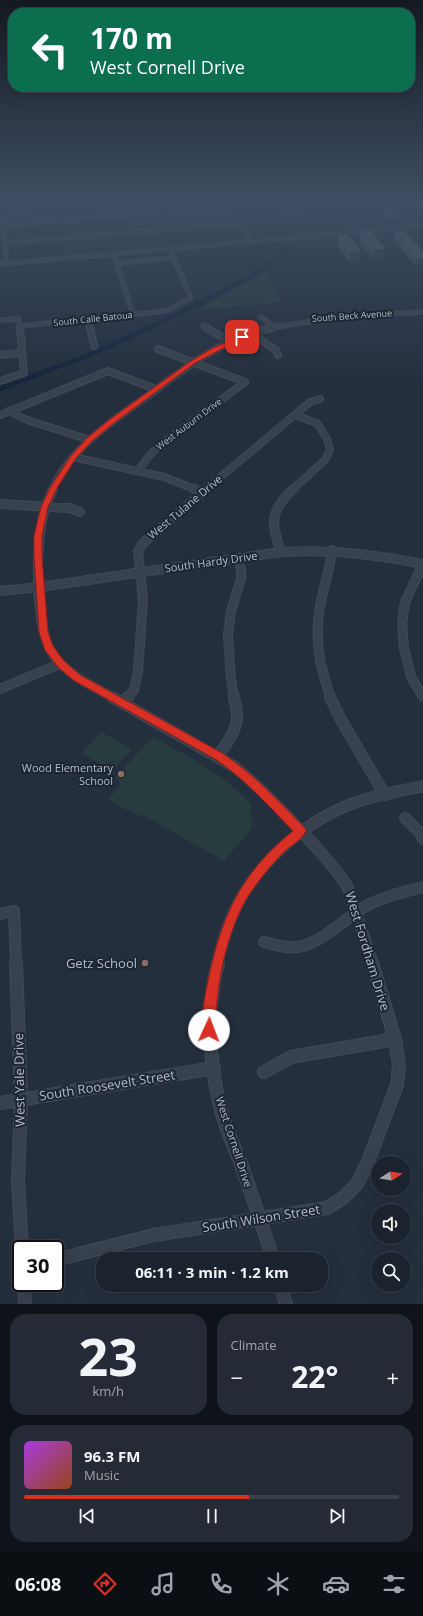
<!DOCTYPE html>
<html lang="en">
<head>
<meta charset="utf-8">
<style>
  body { margin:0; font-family:"Open Sans",sans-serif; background:#242b36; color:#f1f3f6; height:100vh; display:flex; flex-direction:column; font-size:15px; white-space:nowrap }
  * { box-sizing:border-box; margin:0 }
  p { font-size:13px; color:#a0a4aa }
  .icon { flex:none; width:22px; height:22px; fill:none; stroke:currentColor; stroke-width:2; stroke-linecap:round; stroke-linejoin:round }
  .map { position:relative; height:1304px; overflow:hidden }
  .details { display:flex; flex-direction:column; gap:10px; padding:10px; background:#0f1319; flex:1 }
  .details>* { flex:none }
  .guide { position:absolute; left:8px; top:8px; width:407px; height:84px; border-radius:16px; box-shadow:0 4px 16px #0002,0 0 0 1px #39404a; background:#0b6e4f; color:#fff; overflow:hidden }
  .needle { width:26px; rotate:78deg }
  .fabs { position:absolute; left:371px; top:1156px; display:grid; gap:8px }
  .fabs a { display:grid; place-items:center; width:40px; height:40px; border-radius:50%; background:#1b232e; box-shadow:0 4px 16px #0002,0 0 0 1px #39404a; font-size:20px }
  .speed { position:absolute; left:12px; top:1240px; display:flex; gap:8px; font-size:20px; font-weight:700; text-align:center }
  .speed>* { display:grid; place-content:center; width:52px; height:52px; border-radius:50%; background:#1b232e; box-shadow:0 4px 16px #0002,0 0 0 1px #39404a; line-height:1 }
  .speed .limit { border:2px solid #111; border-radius:6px; background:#fff; color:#111 }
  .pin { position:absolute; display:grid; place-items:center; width:34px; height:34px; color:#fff; margin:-17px; border-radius:8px; box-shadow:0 2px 6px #0006 }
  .me { position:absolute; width:44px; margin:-22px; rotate:2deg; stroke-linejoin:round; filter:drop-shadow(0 0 3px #0008) }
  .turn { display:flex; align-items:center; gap:14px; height:84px; padding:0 16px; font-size:18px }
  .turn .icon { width:52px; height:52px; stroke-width:2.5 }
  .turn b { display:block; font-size:28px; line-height:34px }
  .big { font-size:30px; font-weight:700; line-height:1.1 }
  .details .tile { flex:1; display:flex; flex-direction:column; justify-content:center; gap:6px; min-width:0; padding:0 14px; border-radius:16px; background:#242b36 }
  .details .dial { align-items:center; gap:0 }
  .dial b { font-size:52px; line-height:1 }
  .song { display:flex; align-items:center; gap:12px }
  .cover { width:48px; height:48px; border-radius:6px; background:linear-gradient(135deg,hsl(280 70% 55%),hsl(20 70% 35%)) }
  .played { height:4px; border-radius:2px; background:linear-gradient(90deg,#d93025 60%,#39404a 60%) }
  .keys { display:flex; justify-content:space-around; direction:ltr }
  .heat { display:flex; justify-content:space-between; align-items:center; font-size:22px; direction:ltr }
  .details .tiles { flex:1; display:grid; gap:10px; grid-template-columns:1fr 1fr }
  .tile:last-child { grid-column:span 2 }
  .trip { position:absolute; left:96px; top:1252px; width:232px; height:40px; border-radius:16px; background:#1b232e; box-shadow:0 4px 16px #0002,0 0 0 1px #39404a; font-weight:700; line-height:40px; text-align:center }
  .dock { display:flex; height:64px; justify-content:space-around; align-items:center; background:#0b0e12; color:#a0a4aa }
  .dock .icon { width:28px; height:28px }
  .dock .active { color:#d93025 }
  .dock b { font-size:18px; color:#f1f3f6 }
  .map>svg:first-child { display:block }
</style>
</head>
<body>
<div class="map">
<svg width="423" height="1304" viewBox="0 0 423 1304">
  <rect width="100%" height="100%" fill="#242f3e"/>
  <path fill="#263c3f" d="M 278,201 L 311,201 L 307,205 L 309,215 C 304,224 290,228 284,217 L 285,207 Z
    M 266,272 L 282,302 L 197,310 Z
    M 101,732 L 132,749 L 112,771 L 81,753 Z
    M 153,737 L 184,754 L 220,776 L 251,803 L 252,828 L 224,861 L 143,815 L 138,816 L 108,800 L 121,784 L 115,777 Z"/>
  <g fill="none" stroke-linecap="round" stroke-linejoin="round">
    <path stroke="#17263c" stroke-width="4" d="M 149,328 C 197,305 257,277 297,243"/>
    <path stroke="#17263c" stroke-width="5" d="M 0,389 L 89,355 L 151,327"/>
    <g stroke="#414a57" stroke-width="5.5">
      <path id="minor-far4" d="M 1,201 L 7,263
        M 227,201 L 252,241
        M 2,209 L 109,201
        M 3,225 L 231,207
        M 5,243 L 240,223
        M 113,253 L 133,315
        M 116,263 L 174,258
        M 0,264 L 423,226
        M 261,317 L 274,327
        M 88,319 L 90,328
        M 0,320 L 19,319 L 20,328
        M 20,326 L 166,311 L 191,298 L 170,248
        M 203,326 L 207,328
        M 271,328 L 337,317 L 423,312"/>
    </g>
    <g stroke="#414a57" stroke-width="8">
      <path id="minor-far3" d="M 90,327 L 94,346
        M 205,327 L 231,342
        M 252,334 L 276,350 L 278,355
        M 158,349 L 245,382
        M 0,355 L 22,353
        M 0,381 L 24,373 L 20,327
        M 9,411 L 27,420 L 90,440
        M 0,415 L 108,371 L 156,389
        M 73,457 L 164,477 L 197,490
        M 138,471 L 149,456 L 159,446 L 245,382
        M 52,490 C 68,450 117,417 152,393 C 175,375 199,357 226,344 C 242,336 258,331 275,327
        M 205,490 L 310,402 L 320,399
        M 292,490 L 325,460 L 330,450 L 327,439 L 317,423 L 295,415"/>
    </g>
    <g stroke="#414a57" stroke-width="10">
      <path id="minor-far2" d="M 53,489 C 50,497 46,504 44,512 C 35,545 34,629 54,656 C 69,676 93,686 114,698
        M 194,489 L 203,493
        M 0,504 L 69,508 L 80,512
        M 281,552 C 271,523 269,512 293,489
        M 423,564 L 405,602 L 402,623 L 404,648 L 411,677 L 423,697
        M 0,591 L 40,587 L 281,552 C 329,549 376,554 423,564
        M 0,689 L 60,664
        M 128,698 L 134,690 L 138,671 L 143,600 L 138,552 L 142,544 L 207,489
        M 234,698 L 231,680 L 228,635 L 231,611 L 241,579 L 241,569 L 238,558
        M 331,698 C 320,669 314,638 320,607 C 323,588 330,570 332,550"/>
    </g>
    <g stroke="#414a57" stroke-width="12">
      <path id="minor-far1" d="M 112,697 L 235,767 C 264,791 290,819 316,847 C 327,860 340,873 348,888 L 373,964
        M 330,697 L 340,718 L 385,795
        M 123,704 L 128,697
        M 218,756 C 226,744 237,731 237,716 C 237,710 235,703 234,697
        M 405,818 L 420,833 L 423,839
        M 0,914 L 14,911 L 16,964
        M 264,942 C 275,945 286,948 297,947 C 322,944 346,917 368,905 C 385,896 404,892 423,887
        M 217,964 C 223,941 229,919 241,898 C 263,860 303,824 344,807 C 369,796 396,792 423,786"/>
    </g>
    <g stroke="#414a57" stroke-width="14">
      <path id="minor" d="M 16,963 L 21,1099 L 18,1181 L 22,1249
        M 218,963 C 206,1009 209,1064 221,1110 C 226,1130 235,1148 242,1167 C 253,1197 263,1228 273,1259
        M 264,1072 L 291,1057 L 395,1039
        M 0,1103 L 214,1068
        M 55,1260 L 154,1235 L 327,1208 L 343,1198 L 357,1184 L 367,1164 L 397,1085 L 399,1065 L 395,1039 L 372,963
        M 24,1283 L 25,1304
        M 280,1285 L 286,1304"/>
    </g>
    <use href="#minor-far4" stroke="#38414e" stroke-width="4.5"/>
    <use href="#minor-far3" stroke="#38414e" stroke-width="6"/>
    <use href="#minor-far2" stroke="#38414e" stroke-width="8"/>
    <use href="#minor-far1" stroke="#38414e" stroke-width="10"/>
    <use href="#minor" stroke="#38414e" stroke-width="12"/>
  </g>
  <path fill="#3f4b5c" d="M 403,201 L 423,201 L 423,211 L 421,211 L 414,203 L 411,204 L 409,201 Z
    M 380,206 L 401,216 L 401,221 L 389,222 L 379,211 Z
    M 360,233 L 383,258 L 372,259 L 359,243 Z
    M 394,233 L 423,252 L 423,264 L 415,265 L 393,240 Z
    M 338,236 L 360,250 L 359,260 L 349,261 L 337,246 Z"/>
  <path fill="#2f3b4b" d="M 411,201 L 414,201 L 414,203 L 411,204 Z
    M 401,216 L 401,221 L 389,222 L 390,217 Z
    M 384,248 L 383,258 L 372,259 L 374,249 Z
    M 360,250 L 359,260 L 349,261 L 350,251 Z
    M 423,257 L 423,264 L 415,265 L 417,258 Z"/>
  <path fill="#4b5868" stroke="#5c6777" d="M 414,201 L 423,201 L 423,208 L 422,208 Z
    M 391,205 L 401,216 L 390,217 L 380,206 Z
    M 404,232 L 423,252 L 423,257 L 417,258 L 394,233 Z
    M 360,233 L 372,233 L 384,248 L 374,249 Z
    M 348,235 L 360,250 L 350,251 L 338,236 Z"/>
  <linearGradient id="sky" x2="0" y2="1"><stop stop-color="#141a22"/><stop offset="0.52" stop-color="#3f4d63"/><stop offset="1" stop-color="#3f4d63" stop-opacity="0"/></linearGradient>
  <rect width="423" height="383" fill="url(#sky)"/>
  <path fill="#d93025" stroke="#8d1f18" d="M 240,336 L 245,337 L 195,363 L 114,423 L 92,441 L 76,458 L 57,488 L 48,507 L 42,536 L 42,556 L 48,632 L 53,646 L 64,661 L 80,675 L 222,753 C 254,774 278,801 305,828 L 306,831 C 302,840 291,845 284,852 C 270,866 251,889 242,907 C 228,935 220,970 217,1001 C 216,1012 218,1024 214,1034 L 209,1036 L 205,1034 C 200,1022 204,999 207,986 C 220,920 239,874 293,831 C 268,805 245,779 215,759 L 73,680 L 57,666 L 45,650 L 39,632 L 34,556 L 34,536 L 41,507 L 50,488 L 70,457 L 87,438 L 109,420 L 191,361 L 211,349 Z"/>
  <g fill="#8d6e63" stroke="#1d2633" stroke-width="1.5">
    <circle cx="121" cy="774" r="4"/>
    <circle cx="145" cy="963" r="4"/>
  </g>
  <g text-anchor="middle" stroke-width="4" stroke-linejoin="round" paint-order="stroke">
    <g font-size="9" fill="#b4bcc9" stroke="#1d2633">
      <text transform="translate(352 316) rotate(-4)" y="3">South Beck Avenue</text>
      <text transform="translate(93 319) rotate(-6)" y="3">South Calle Batoua</text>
      <text transform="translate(189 424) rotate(-37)" y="3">West Auburn Drive</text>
    </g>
    <g font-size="11" fill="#b4bcc9" stroke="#1d2633">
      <text transform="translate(185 507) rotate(-40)" y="4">West Tulane Drive</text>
      <text transform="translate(211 562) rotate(-8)" y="4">South Hardy Drive</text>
      <text transform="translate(234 1142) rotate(72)" y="4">West Cornell Drive</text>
    </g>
    <g font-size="11" fill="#b4bcc9" stroke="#1d2633" text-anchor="end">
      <text x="113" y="772">Wood Elementary<tspan x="113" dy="13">School</tspan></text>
    </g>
    <g font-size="13" fill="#b4bcc9" stroke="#1d2633">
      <text transform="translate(368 951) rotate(73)" y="5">West Fordham Drive</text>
      <text transform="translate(19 1080) rotate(-91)" y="5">West Yale Drive</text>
      <text transform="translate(107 1085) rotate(-9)" y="5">South Roosevelt Street</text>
      <text transform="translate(261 1218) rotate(-9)" y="5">South Wilson Street</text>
    </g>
    <g font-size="13" fill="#b4bcc9" stroke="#1d2633" text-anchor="end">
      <text x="137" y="968">Getz School</text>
    </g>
  </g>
</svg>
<div class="fabs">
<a><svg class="needle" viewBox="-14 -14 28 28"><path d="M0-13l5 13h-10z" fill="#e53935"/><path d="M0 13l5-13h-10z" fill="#a0a4aa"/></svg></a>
<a><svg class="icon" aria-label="sound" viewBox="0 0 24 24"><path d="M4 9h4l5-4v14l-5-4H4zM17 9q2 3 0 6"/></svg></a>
<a><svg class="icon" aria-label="search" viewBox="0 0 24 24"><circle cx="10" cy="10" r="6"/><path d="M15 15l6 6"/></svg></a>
</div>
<div class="speed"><div class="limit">30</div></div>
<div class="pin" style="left:242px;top:337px;background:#d93025"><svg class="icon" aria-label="arrive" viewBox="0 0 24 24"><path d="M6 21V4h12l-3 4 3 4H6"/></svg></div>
<svg class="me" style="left:209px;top:1030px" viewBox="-20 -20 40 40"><circle r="19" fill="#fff"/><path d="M0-13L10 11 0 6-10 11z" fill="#d93025"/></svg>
<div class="trip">06:11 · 3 min · 1.2 km</div>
<div class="guide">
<div class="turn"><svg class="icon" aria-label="left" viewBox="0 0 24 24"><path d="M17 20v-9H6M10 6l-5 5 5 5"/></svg><div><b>170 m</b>West Cornell Drive</div></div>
</div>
</div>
<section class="details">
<div class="tiles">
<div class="tile dial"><b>23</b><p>km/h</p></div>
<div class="tile"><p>Climate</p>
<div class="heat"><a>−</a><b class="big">22°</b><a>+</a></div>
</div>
<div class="tile">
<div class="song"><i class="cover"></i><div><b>96.3 FM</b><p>Music</p></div></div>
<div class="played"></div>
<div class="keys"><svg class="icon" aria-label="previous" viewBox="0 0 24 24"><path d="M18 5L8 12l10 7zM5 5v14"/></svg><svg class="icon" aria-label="pause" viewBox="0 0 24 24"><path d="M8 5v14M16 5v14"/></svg><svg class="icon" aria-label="next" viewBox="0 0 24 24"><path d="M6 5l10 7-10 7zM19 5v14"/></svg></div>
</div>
</div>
</section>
<nav class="dock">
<b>06:08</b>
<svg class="icon active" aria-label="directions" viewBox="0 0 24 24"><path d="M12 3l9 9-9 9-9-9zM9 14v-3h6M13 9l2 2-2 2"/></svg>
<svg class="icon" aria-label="music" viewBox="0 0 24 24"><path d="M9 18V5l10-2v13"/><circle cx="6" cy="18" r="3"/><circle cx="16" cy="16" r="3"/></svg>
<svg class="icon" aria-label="phone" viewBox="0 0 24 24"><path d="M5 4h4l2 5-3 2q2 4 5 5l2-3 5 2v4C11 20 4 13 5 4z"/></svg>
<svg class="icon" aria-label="climate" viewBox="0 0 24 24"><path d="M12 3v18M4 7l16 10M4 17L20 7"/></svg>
<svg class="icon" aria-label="car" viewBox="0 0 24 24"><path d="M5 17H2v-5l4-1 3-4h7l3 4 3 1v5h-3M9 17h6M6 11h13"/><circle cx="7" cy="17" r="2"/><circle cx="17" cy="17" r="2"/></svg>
<svg class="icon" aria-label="filters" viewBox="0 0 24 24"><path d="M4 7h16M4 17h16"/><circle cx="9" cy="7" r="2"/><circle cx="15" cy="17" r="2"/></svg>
</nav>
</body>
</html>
